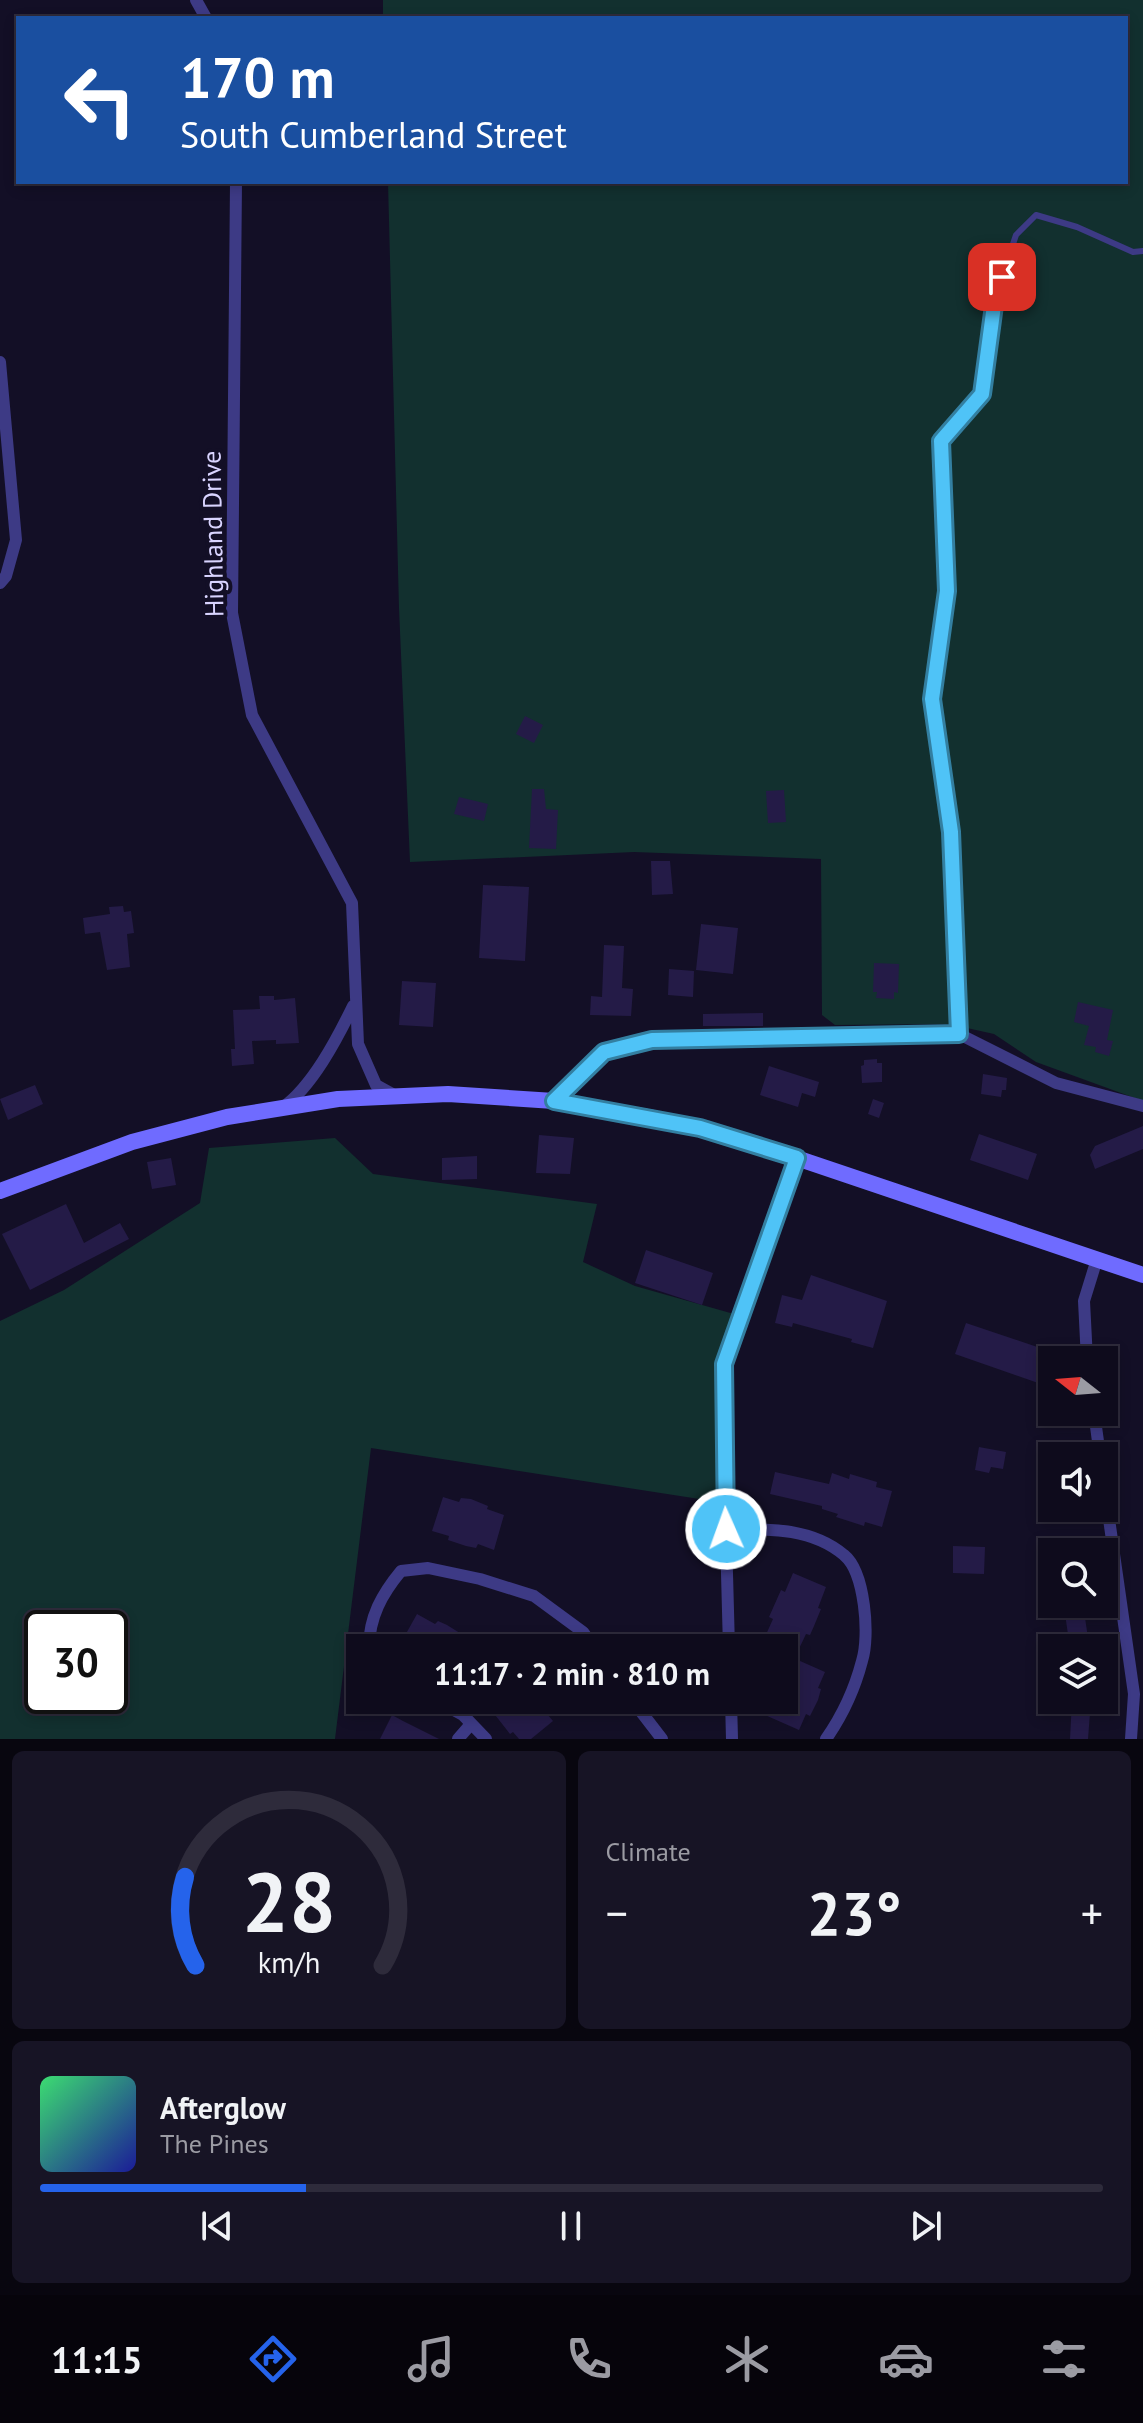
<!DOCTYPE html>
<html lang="en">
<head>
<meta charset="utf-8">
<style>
  body { margin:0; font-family:"PT Sans",sans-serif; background:#171425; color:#f1f3f6; height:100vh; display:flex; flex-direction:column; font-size:30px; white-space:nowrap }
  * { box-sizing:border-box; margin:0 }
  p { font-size:26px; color:#9b9ba3 }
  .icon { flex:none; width:44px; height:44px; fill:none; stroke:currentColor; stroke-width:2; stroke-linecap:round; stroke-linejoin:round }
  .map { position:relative; height:1739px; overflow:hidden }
  .drawer { display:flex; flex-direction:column; gap:12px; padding:12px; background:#08060f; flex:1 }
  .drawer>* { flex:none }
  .guide { position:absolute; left:16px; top:16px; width:1112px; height:168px; border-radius:0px; box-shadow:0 4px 12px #0003,0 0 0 2px #2e2b3b; background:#1a4fa0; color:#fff; overflow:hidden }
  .needle { width:52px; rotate:287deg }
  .buttons { position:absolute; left:1038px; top:1346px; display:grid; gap:16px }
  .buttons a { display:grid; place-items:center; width:80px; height:80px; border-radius:0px; background:#0e0b1c; box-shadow:0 4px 12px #0003,0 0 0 2px #2e2b3b; font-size:40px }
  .speed { position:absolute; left:24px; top:1610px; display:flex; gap:16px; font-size:40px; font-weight:700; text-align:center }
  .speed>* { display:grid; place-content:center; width:104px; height:104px; border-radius:50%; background:#0e0b1c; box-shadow:0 4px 12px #0003,0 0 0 2px #2e2b3b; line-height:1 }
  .speed .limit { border:4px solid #111; border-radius:12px; background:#fff; color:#111 }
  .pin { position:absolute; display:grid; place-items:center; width:68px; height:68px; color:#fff; margin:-34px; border-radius:16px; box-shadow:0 4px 12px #0006 }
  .me { position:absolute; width:88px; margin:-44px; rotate:358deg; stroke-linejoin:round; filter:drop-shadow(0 0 6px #0008) }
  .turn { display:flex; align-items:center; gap:28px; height:168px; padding:0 32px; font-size:36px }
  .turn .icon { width:104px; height:104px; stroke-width:2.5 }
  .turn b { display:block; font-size:56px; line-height:68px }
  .big { font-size:60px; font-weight:600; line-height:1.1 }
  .drawer .tile { flex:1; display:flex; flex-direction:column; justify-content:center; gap:12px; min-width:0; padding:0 28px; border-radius:12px; background:#171425 }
  .drawer .dial { align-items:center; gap:0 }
  .dial svg { height:208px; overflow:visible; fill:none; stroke:#2e2b3b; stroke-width:7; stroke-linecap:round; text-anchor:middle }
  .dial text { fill:#f1f3f6; stroke:none }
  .song { display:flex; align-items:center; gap:24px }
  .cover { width:96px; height:96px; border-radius:12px; background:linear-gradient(135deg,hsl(140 70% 55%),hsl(240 70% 35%)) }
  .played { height:8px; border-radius:4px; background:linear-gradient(90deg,#2563eb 25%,#2e2b3b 25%) }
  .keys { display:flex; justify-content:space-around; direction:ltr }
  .heat { display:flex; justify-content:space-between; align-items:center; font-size:44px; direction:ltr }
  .drawer .tiles { flex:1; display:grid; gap:12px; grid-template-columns:1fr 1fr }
  .tile:last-child { grid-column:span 2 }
  .trip { position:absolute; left:346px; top:1634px; width:452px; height:80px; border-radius:0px; background:#0e0b1c; box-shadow:0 4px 12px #0003,0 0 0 2px #2e2b3b; font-weight:600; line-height:80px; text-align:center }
  .tabs { display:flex; height:128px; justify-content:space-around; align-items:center; background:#06040b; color:#9b9ba3 }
  .tabs .icon { width:56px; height:56px }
  .tabs .current { color:#2563eb }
  .tabs b { font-size:36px; color:#f1f3f6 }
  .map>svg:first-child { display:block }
</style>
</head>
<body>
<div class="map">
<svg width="1143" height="1739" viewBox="0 0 1143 1739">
  <rect width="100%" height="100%" fill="#130f26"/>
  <path fill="#12302f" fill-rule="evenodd" d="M 383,0 L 1143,0 L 1143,1101 L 1036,1062 L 994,1034 L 949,1024 L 835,1025 L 822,1015 L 821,859 L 634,852 L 410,862 L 399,608 L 388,182 L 1126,182 L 1126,18 L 383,18 Z
    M 335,1138 L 373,1174 L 597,1204 L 583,1262 L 635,1286 L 741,1316 L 725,1364 L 725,1503 L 371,1448 L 335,1739 L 0,1739 L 0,1321 L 64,1290 L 200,1203 L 209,1148 ZM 42,1628 L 110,1628 L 110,1696 L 42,1696 Z"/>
  <path fill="#241b47" d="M 525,716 L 543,725 L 534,743 L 516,734 Z
    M 532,789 L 544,789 L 546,809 L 558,810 L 556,849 L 529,848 Z
    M 784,790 L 786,822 L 768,823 L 766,791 Z
    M 459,797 L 488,804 L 484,821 L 454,814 Z
    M 651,861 L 670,861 L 673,894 L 652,895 Z
    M 483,885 L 529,887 L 525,961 L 479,958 Z
    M 123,906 L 124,912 L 131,911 L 134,933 L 127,934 L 130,967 L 107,970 L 100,932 L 85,934 L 83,918 L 110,914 L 109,907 Z
    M 701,924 L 738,928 L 733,974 L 696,970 Z
    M 604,945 L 624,946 L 622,988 L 633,989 L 631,1016 L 590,1015 L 591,996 L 602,997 Z
    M 874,963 L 899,964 L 898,993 L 894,992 L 894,999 L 876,998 L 877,992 L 873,992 Z
    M 669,969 L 694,971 L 693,997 L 668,995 Z
    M 402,981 L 436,983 L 433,1027 L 399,1025 Z
    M 259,996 L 274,996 L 274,1000 L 295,998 L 299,1043 L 276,1044 L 276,1040 L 252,1041 L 254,1064 L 232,1066 L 231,1049 L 235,1049 L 233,1010 L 260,1009 Z
    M 1078,1002 L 1113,1010 L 1107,1040 L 1113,1041 L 1109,1056 L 1095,1052 L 1096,1047 L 1084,1045 L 1089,1026 L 1074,1022 Z
    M 763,1013 L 763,1026 L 703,1026 L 703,1014 Z
    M 877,1059 L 877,1063 L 882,1063 L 882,1082 L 862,1083 L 861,1066 L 864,1065 L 864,1060 Z
    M 769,1066 L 819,1082 L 815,1097 L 802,1093 L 798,1107 L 760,1095 Z
    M 983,1074 L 1007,1078 L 1006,1090 L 1002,1090 L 1001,1097 L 981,1094 Z
    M 35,1085 L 43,1104 L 8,1120 L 0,1099 Z
    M 873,1099 L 884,1103 L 879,1118 L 868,1114 Z
    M 1143,1126 L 1143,1149 L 1095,1169 L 1090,1155 L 1095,1146 Z
    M 979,1134 L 1037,1154 L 1028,1180 L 970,1160 Z
    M 539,1135 L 574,1138 L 570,1174 L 536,1173 Z
    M 477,1156 L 477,1179 L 442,1180 L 442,1158 Z
    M 171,1158 L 176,1185 L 152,1189 L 147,1162 Z
    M 66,1204 L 84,1243 L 120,1223 L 129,1239 L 30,1290 L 2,1234 Z
    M 646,1250 L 713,1273 L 702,1305 L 635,1283 Z
    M 811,1275 L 887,1301 L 873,1348 L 851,1342 L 852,1339 L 793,1323 L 792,1327 L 775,1323 L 782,1295 L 802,1300 Z
    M 966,1323 L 1052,1352 L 1041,1384 L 955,1354 Z
    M 979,1447 L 1006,1452 L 1003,1469 L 991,1467 L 989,1473 L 975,1470 Z
    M 775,1472 L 829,1484 L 832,1473 L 849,1479 L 850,1474 L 877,1482 L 876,1487 L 892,1491 L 882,1527 L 865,1522 L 864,1526 L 836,1517 L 838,1514 L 822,1509 L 822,1506 L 770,1494 Z
    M 443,1497 L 459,1502 L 461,1498 L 471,1499 L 488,1506 L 487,1509 L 504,1515 L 494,1550 L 478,1544 L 476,1548 L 466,1546 L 448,1540 L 449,1536 L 432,1531 Z
    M 953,1546 L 985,1547 L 984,1574 L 953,1573 Z
    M 793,1573 L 826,1587 L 818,1608 L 821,1609 L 814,1626 L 810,1635 L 806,1634 L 797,1653 L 764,1639 L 773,1619 L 769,1617 L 781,1590 L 785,1592 Z
    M 1084,1611 L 1088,1638 L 1069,1641 L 1065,1614 Z
    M 417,1614 L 435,1624 L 438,1621 L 447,1625 L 463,1635 L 461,1638 L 479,1648 L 398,1648 Z
    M 791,1657 L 825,1672 L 818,1688 L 821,1689 L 818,1700 L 810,1716 L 806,1714 L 799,1730 L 765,1715 L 772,1700 L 784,1700 L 784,1672 Z
    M 488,1700 L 552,1700 L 542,1708 L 553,1721 L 531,1739 L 519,1739 L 513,1732 L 510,1734 L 492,1711 L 495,1709 Z
    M 1072,1700 L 1091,1700 L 1088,1739 L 1070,1739 Z
    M 392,1715 L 403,1721 L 439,1739 L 380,1739 Z"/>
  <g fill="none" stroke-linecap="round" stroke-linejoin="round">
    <path stroke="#3d3a85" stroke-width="6" d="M 959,1034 L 951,832 L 932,699 L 947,591 L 941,441 L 982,394 L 995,298 L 1016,235 L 1036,215 L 1077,227 L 1133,252 L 1143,251"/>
    <path stroke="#3d3a85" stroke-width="12" d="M 196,0 L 206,18
      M 236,182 L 232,613 L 252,715 L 352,903 L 358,1044 L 376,1085 L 396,1096
      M 0,362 L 16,540 L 6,576 L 0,583
      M 554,1101 L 604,1052 L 652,1040 L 959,1034 L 1056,1083 L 1143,1106
      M 282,1108 C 312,1087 337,1039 353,1006
      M 1087,1360 L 1084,1301 L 1097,1259
      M 1094,1412 L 1100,1456
      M 1104,1484 L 1134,1694 L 1131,1739
      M 726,1529 C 767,1529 811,1527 844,1555 C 865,1572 870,1636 862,1661 C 855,1688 842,1716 826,1739
      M 369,1648 C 369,1617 382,1594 401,1571 L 428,1568 L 480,1579 L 534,1596 L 583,1632 L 594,1648
      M 729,1648 L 723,1424 L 724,1364 L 797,1158
      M 435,1700 L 463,1715 L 486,1739
      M 632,1700 L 662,1739
      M 731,1700 L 732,1739
      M 458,1739 L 471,1724"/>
    <path stroke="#6f6bff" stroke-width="16" d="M 0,1191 L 132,1142 L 227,1117 L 338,1099 L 448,1094 L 554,1101 L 653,1118 L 740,1139 L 1143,1275"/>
  </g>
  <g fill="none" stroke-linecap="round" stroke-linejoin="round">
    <g stroke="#337fa1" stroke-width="20">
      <path id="route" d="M 726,1529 L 724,1364 L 797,1158 L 700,1128 L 554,1101 L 604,1052 L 652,1040 L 959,1034 L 951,832 L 932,699 L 947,591 L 941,441 L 982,394 L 995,298 L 1002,277"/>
    </g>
    <use href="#route" stroke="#4fc3f7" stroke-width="14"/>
  </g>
  <g text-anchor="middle" stroke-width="8" stroke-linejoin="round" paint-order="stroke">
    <g font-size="26" fill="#d9d4ff" stroke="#130f26">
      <text transform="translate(213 534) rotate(-91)" y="9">Highland Drive</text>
    </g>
  </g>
</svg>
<div class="buttons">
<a><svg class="needle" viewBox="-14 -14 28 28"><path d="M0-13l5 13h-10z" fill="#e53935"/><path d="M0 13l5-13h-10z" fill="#9b9ba3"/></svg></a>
<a><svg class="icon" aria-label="sound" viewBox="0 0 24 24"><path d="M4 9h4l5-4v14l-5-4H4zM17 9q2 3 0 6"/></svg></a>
<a><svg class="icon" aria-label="search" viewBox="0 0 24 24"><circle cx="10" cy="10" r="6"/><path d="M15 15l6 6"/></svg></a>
<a><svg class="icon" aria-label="layers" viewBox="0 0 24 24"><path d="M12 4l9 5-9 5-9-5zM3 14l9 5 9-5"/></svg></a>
</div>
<div class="speed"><div class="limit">30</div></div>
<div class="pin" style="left:1002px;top:277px;background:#d93025"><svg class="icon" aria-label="arrive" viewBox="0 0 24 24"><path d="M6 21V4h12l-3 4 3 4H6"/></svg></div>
<svg class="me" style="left:726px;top:1529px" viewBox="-20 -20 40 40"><circle r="17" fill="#4fc3f7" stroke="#fff" stroke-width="3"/><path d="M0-11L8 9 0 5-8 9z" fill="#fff"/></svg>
<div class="trip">11:17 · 2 min · 810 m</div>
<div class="guide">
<div class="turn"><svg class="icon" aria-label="left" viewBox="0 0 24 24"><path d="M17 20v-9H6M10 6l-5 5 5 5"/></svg><div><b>170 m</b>South Cumberland Street</div></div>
</div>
</div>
<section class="drawer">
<div class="tiles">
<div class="tile dial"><svg viewBox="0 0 100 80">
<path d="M14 69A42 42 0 1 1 86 69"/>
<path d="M14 69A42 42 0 0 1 10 35" stroke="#2563eb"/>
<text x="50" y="56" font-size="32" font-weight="700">28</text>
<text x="50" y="72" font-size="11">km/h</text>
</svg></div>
<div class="tile"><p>Climate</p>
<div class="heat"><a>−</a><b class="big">23°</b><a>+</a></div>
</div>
<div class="tile">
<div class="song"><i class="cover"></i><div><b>Afterglow</b><p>The Pines</p></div></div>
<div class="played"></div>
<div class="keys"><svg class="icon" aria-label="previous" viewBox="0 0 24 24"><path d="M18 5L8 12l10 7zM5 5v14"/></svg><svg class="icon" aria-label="pause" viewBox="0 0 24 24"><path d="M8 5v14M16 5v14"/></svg><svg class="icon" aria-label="next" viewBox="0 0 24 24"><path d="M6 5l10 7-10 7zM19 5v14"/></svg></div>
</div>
</div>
</section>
<nav class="tabs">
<b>11:15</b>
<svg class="icon current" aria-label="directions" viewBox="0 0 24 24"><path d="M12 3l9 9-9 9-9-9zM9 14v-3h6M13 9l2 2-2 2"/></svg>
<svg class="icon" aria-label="music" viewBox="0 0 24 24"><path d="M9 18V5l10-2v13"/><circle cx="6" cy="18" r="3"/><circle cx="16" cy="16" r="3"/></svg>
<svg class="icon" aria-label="phone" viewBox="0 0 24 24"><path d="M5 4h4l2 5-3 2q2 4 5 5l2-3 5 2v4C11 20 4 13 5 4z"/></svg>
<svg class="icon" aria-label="climate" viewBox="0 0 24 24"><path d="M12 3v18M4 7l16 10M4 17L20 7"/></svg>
<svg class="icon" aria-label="car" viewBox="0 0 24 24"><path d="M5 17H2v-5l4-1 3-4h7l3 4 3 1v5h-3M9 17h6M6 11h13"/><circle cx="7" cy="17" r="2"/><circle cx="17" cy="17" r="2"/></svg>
<svg class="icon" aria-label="filters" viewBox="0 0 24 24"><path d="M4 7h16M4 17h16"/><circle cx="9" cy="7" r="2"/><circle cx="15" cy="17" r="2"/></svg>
</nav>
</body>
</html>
